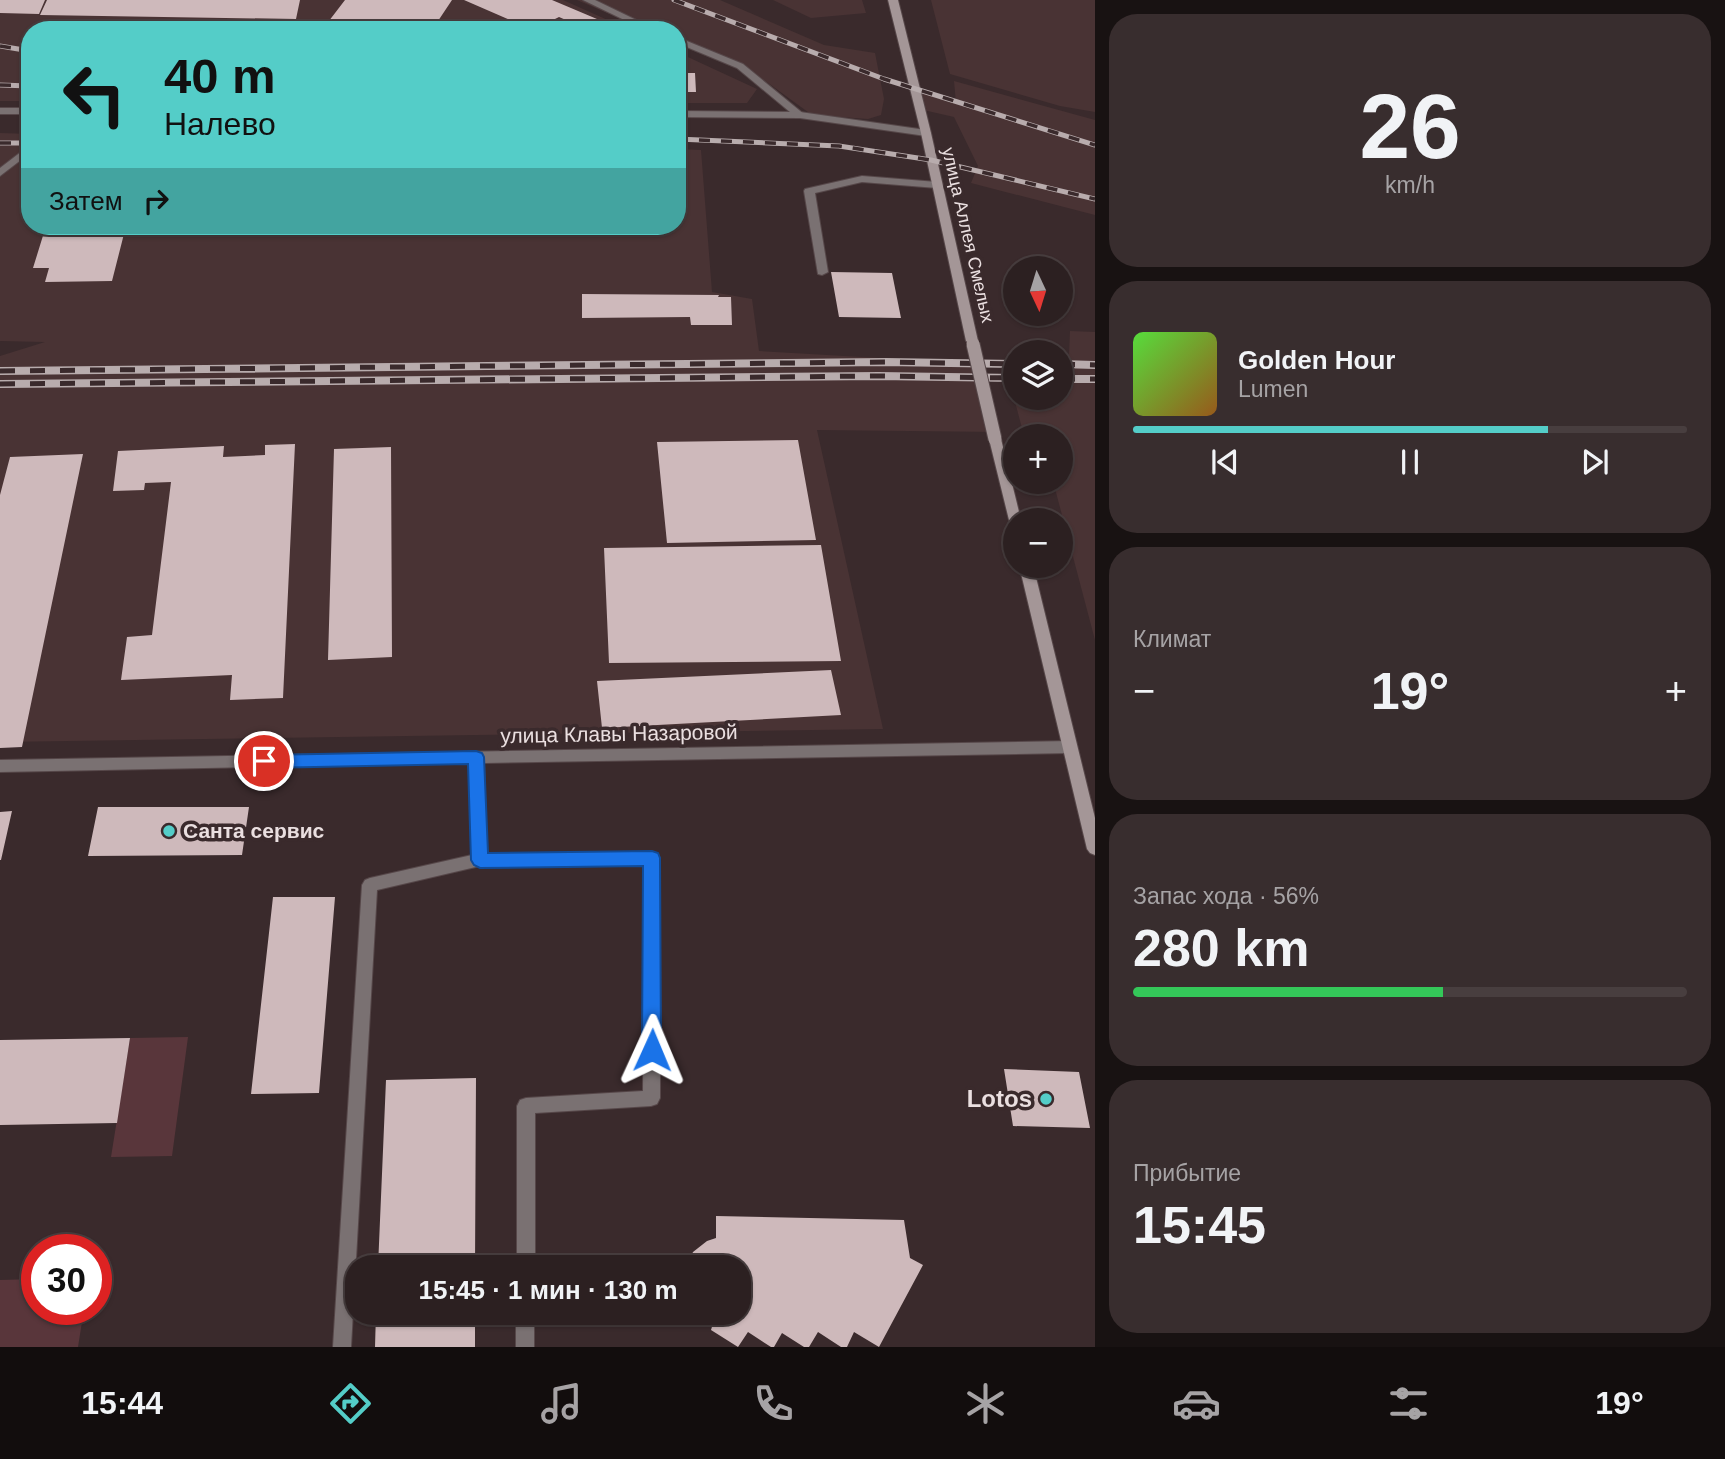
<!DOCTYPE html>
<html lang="ru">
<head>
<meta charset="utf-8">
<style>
  body { margin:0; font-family:Helvetica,sans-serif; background:#382d2e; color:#f1f3f6; height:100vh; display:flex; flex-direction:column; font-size:26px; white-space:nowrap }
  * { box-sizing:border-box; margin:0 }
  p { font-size:23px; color:#a6a3a5 }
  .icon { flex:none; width:38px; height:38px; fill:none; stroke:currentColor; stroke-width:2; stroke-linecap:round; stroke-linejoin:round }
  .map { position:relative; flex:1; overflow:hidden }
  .details { display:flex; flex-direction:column; gap:14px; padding:14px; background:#181212; width:630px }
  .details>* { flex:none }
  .top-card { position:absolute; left:21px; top:21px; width:665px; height:214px; border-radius:28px; box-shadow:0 2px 5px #0004,0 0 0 2px #483e3f; background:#54cdc8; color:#111; overflow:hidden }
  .needle { width:46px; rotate:176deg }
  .buttons { position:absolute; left:1003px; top:256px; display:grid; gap:14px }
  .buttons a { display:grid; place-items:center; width:70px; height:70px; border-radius:50%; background:#2c2021; box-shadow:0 2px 5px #0004,0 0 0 2px #483e3f; font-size:35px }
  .speed { position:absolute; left:21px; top:1234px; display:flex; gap:14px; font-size:35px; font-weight:700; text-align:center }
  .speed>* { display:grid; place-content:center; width:91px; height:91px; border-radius:50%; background:#2c2021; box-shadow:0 2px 5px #0004,0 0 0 2px #483e3f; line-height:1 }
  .speed .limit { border:10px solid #d22; background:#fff; color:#111 }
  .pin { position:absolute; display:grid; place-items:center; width:60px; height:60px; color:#fff; margin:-30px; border:4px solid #fff; border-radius:50%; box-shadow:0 2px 7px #0007 }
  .me { position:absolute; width:77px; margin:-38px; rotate:1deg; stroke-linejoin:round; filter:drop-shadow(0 0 5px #0008) }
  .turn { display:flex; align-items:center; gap:24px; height:147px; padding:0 28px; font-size:32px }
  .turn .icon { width:91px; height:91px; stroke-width:2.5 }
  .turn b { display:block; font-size:49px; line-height:60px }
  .then { display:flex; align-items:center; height:66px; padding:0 28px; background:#0003; gap:14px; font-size:26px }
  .big { font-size:52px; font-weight:800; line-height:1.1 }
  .details .card { flex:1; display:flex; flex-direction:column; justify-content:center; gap:10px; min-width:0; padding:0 24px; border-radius:28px; background:#382d2e }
  .details .dial { align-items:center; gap:0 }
  .dial b { font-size:91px; line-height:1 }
  .song { display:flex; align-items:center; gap:21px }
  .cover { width:84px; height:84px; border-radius:10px; background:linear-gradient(135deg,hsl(110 70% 55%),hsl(30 70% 35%)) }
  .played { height:7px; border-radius:4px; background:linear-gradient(90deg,#54cdc8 75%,#483e3f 75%) }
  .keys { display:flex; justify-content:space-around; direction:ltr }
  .heat { display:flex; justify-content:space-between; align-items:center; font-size:38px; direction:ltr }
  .charge { height:10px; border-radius:5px; background:linear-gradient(90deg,#34c759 56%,#483e3f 0) }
  .trip { position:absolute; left:345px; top:1255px; width:406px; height:70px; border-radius:28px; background:#2c2021; box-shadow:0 2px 5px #0004,0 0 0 2px #483e3f; font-weight:800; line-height:70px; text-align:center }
  .menu { display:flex; height:112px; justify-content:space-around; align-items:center; background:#120d0d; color:#a6a3a5 }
  .menu .icon { width:49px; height:49px }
  .menu .selected { color:#54cdc8 }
  .menu b { font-size:32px; color:#f1f3f6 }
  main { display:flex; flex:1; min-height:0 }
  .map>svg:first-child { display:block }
</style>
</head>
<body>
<main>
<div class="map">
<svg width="1095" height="1347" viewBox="0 0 1095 1347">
  <rect width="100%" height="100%" fill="#3a2a2c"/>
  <path fill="#493334" d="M 0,0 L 563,0 L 630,30 L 30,30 L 30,101 L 0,101 Z
    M 577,0 L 720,0 L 824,45 L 875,53 L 884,99 L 881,115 L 868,119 L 812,115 L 764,80 L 677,42 L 677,30 L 647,30 Z
    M 773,0 L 862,0 L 866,13 L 811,18 Z
    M 931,0 L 1095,0 L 1095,112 L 1060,106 L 950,74 Z
    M 677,52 L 757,89 L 747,103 L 677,103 Z
    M 954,81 L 1095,120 L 1095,215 L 971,183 L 978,166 L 954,117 L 919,109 L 914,90 L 956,103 Z
    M 0,133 L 30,134 L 30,226 L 677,226 L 677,149 L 701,150 L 712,292 L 752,299 L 759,351 L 983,364 L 1000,432 L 817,430 L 883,729 L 0,742 L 0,356 L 45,342 L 0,341 Z
    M 1070,331 L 1095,332 L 1095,640 L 1053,481 L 1060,481 L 1060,436 L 1035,436 L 1023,432 L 1005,364 L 1015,364 L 1015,397 L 1060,397 L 1061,357 L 1069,356 Z"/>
  <path fill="#59363b" d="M 188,1037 L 172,1156 L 111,1157 L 130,1038 Z
    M 37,1279 L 37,1309 L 84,1309 L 78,1347 L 0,1347 L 0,1280 Z"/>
  <path fill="#ceb9bb" d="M 0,0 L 45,0 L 39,14 L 0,13 Z
    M 47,0 L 300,0 L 296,19 L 40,15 Z
    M 345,0 L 452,0 L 432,30 L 322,30 Z
    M 464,0 L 552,0 L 623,30 L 589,30 L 559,17 L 533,30 Z
    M 677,73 L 695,73 L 696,92 L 677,92 Z
    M 46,226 L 126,226 L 112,281 L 45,282 L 49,268 L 33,268 Z
    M 831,272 L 892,273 L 901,318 L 839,317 Z
    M 582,294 L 719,295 L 718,297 L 731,297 L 732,325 L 691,325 L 690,317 L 582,318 Z
    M 798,440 L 816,540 L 667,543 L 657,442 Z
    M 295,444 L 283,698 L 230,700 L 232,675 L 121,680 L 127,637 L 152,635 L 171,482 L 145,483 L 144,490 L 113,491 L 118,451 L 224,446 L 223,457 L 265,455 L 265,445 Z
    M 391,447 L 392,657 L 328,660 L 334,449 Z
    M 83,454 L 22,747 L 0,748 L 0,495 L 10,457 Z
    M 821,545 L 841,661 L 609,663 L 604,548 Z
    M 831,670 L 841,715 L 602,728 L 597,681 Z
    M 98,807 L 249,807 L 242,855 L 88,856 Z
    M 12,811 L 1,860 L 0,860 L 0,812 Z
    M 273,897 L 335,897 L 319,1093 L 251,1094 Z
    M 130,1038 L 117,1123 L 0,1125 L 0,1040 Z
    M 1004,1069 L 1079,1072 L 1090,1128 L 1013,1126 Z
    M 476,1078 L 475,1267 L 378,1267 L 386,1080 Z
    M 716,1216 L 904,1220 L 910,1258 L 923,1265 L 879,1347 L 854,1332 L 847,1347 L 841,1347 L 818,1332 L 809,1347 L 804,1347 L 782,1333 L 774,1347 L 771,1347 L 748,1332 L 738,1347 L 711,1330 L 714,1320 L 703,1312 L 738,1312 L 738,1267 L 686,1267 L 693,1252 L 707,1241 L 716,1238 Z
    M 376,1312 L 475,1312 L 475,1347 L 375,1347 Z"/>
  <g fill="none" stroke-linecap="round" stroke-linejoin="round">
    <g stroke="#564749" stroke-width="2">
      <path id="lane" d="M 583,0 L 595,0 L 657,30 L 645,30 Z
        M 677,37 L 743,64 L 805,115 L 796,117 L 737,68 L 677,43 Z
        M 30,145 L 30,153 L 0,176 L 0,168 Z
        M 862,176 L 937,182 L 942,185 L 937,188 L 862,182 L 815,193 L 828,272 L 822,275 L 818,274 L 804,191 L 805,189 Z"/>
    </g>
    <g stroke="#564749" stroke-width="2">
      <path id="street" d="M 0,108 L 30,108 L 30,114 L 0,114 Z
        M 677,111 L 800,112 L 926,130 L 931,133 L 926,136 L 800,118 L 677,117 Z
        M 1070,741 L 1075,743 L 1077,747 L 1075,751 L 1070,753 L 484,763 L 487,854 L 652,852 L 657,854 L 660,858 L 660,1098 L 657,1104 L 651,1106 L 535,1113 L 535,1267 L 517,1267 L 517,1106 L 520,1100 L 526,1098 L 643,1091 L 644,864 L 480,866 L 377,890 L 351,1347 L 333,1347 L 362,885 L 365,880 L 370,878 L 472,855 L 469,763 L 0,772 L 0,760 Z
        M 516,1312 L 534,1312 L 534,1347 L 516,1347 Z"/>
    </g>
    <g stroke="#564749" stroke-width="2">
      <path id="secondary" d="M 888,0 L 898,0 L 931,133 L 978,341 L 972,345 L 966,341 L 921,133 Z
        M 995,435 L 1001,439 L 1021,520 L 1015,520 L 1015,524 L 1009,520 L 989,439 Z
        M 1019,565 L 1033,565 L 1095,818 L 1095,855 L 1090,853 L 1087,849 Z"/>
    </g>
    <use href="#lane" fill="#7a7172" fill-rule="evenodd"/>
    <use href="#street" fill="#7a7172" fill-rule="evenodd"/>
    <use href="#secondary" fill="#a49697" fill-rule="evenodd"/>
    <g stroke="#b8acad" stroke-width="5">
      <path id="rail-far1" d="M 674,0 L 884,79 L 1095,145
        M 0,46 L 30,51
        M 0,85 L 30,86
        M 677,139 L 839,146 L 931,160 L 1095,199
        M 0,143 L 30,143"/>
    </g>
    <g stroke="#b8acad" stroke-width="8">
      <path id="rail" d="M 1060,364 L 1095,365
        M 0,371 L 886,362 L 1015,364
        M 1060,379 L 1095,379
        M 0,384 L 879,376 L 1015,378"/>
    </g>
    <use href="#rail-far1" stroke="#3a2a2c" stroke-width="3.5" stroke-dasharray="11" stroke-linecap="butt"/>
    <use href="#rail" stroke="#3a2a2c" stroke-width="5" stroke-dasharray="15" stroke-linecap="butt"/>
    <g stroke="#564749" stroke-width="11" stroke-linecap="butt">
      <path id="secondary-bridge-far1" d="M 972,341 L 973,346"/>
    </g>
    <g stroke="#564749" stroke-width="15" stroke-linecap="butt">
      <path id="secondary-bridge" d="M 973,344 L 995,439"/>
    </g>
    <use href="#secondary-bridge-far1" stroke="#a49697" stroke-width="10"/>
    <use href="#secondary-bridge" stroke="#a49697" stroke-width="13"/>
  </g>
  <path fill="#1a73e8" stroke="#114b97" stroke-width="2" d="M 476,751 L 482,753 L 484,757 L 488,853 L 652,851 L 658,853 L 660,858 L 661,1050 L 658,1056 L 652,1059 L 645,1056 L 642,1050 L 643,866 L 480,868 L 474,865 L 471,860 L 468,764 L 264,768 L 259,766 L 256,761 L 259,756 L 264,755 Z"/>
  <g fill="#54cdc8" stroke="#3a2a2c" stroke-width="2.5">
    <circle cx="169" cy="831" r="7"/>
    <circle cx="1046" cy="1099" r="7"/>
  </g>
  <g text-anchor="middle" stroke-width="7" stroke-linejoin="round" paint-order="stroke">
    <g font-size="18" fill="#eadfe0" stroke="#3a2a2c">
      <text transform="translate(968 235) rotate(77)" y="6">улица Аллея Смелых</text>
    </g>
    <g font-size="21" fill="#eadfe0" stroke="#3a2a2c">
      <text transform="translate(619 734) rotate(-1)" y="7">улица Клавы Назаровой</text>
    </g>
    <g font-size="21" font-weight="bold" fill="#eadfe0" stroke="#3a2a2c" text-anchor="start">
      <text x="183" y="838">Санта сервис</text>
    </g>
    <g font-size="24" font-weight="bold" fill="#eadfe0" stroke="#3a2a2c" text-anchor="end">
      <text x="1032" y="1107">Lotos</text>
    </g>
  </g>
</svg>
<div class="buttons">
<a><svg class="needle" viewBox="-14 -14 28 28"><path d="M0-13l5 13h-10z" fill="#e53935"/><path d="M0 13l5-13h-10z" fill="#a6a3a5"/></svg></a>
<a><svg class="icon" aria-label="layers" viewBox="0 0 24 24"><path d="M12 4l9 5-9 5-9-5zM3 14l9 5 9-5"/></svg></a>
<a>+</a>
<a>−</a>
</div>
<div class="speed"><div class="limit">30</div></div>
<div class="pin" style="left:264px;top:761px;background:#d93025"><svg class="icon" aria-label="arrive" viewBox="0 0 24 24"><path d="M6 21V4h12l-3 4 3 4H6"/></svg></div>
<svg class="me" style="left:652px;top:1050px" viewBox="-20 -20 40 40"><path d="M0-17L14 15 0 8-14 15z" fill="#1a73e8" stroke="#fff" stroke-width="4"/></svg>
<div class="trip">15:45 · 1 мин · 130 m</div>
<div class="top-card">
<div class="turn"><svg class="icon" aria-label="left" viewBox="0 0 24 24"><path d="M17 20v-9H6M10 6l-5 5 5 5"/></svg><div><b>40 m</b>Налево</div></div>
<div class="then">Затем<svg class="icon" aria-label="right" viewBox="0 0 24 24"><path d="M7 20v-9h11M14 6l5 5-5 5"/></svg></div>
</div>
</div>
<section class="details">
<div class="card dial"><b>26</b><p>km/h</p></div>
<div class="card">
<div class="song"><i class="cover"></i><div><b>Golden Hour</b><p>Lumen</p></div></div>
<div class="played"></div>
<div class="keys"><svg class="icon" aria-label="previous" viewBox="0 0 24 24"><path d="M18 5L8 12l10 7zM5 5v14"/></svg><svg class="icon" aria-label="pause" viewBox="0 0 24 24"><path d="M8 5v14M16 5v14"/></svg><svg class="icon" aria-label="next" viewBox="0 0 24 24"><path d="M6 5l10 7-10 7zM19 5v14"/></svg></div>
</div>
<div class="card"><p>Климат</p>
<div class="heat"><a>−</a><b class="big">19°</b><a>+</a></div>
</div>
<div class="card"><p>Запас хода · 56%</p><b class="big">280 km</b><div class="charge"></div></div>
<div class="card"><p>Прибытие</p><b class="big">15:45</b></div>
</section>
</main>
<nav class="menu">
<b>15:44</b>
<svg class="icon selected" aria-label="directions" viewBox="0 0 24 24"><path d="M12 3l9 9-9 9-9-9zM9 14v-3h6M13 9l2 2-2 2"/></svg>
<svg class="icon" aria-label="music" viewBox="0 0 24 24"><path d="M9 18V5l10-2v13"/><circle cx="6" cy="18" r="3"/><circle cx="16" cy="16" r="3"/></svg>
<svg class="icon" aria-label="phone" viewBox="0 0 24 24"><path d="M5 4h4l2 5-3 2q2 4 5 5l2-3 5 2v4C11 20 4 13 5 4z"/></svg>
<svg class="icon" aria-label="climate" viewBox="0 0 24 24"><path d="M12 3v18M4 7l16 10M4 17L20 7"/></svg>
<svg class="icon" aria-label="car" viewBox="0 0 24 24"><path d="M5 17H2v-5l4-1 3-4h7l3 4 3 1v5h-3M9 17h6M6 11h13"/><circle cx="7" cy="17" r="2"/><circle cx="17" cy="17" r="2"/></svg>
<svg class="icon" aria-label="filters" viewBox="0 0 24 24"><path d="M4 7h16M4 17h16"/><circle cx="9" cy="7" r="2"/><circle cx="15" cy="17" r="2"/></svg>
<b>19°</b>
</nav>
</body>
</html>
